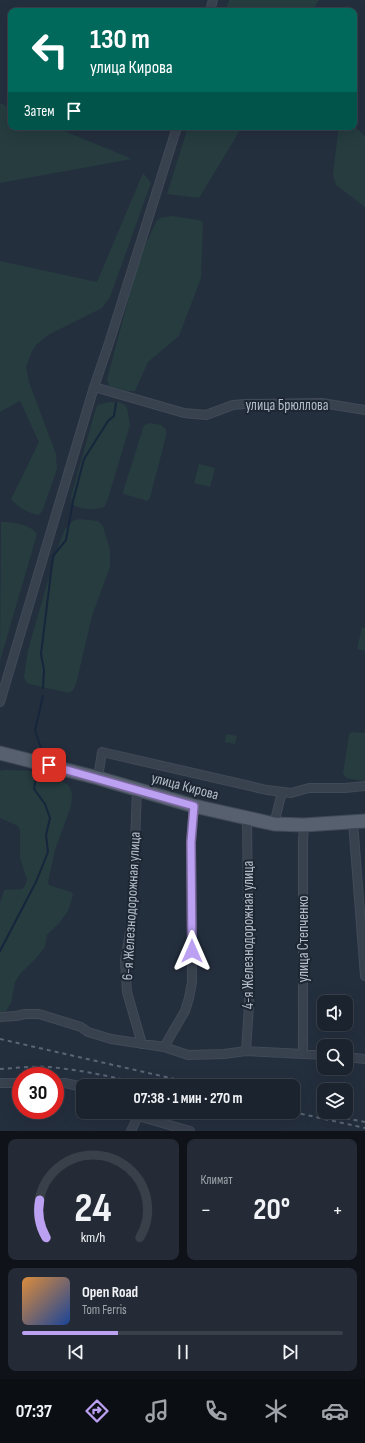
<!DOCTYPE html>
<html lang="ru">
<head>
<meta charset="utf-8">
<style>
  body { margin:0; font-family:"Sofia Sans Condensed",sans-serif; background:#242b36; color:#f1f3f6; height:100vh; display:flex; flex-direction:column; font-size:15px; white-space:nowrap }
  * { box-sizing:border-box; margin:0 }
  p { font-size:13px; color:#a0a4aa }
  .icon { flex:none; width:22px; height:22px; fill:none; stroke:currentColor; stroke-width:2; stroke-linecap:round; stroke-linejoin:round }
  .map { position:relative; height:1131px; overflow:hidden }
  .sheet { display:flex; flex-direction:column; gap:8px; padding:8px; background:#0f1319; flex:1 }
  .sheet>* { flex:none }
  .guide { position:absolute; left:8px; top:8px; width:349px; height:122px; border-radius:8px; box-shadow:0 4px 16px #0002,0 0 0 1px #39404a; background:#00695c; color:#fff; overflow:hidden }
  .tools { position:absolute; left:317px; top:995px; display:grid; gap:8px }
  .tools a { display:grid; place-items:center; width:36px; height:36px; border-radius:8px; background:#1b232e; box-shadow:0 4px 16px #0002,0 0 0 1px #39404a; font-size:20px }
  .speed { position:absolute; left:12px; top:1067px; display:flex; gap:8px; font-size:20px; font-weight:700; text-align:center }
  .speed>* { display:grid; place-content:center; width:52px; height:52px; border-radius:50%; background:#1b232e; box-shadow:0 4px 16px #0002,0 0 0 1px #39404a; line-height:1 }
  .speed .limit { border:6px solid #d22; background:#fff; color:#111 }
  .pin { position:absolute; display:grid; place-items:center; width:34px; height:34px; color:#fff; margin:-17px; border-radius:8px; box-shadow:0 2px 6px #0006 }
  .me { position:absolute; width:44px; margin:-22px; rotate:0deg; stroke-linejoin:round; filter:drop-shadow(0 0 3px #0008) }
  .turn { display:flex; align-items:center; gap:14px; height:84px; padding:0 16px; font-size:18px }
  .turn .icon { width:52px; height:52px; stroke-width:2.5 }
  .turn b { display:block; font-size:28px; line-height:34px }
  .then { display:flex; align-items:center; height:38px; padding:0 16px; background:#0003; gap:8px; font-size:15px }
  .big { font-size:30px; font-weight:700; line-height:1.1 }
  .sheet .widget { flex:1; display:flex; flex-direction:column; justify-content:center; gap:6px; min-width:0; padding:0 14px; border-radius:8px; background:#242b36 }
  .sheet .dial { align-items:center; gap:0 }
  .dial svg { height:104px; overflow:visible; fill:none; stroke:#39404a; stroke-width:7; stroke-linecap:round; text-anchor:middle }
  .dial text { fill:#f1f3f6; stroke:none }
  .song { display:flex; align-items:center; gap:12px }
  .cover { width:48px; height:48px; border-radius:6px; background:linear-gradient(135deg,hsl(30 70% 55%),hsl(220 70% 35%)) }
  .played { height:4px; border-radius:2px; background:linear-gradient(90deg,#bca0f2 30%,#39404a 30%) }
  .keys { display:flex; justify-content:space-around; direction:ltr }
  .heat { display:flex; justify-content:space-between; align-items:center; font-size:22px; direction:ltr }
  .sheet .tiles { flex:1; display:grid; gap:8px; grid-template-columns:1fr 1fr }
  .widget:last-child { grid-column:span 2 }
  .trip { position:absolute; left:76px; top:1079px; width:224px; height:40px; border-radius:8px; background:#1b232e; box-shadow:0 4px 16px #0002,0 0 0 1px #39404a; font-weight:700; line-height:40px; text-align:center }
  .menu { display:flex; height:64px; justify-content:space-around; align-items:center; background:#0b0e12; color:#a0a4aa }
  .menu .icon { width:28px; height:28px }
  .menu .active { color:#bca0f2 }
  .menu b { font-size:18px; color:#f1f3f6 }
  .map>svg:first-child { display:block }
</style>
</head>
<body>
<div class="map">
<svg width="365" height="1131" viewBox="0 0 365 1131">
  <rect width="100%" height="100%" fill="#242f3e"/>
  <path fill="#263c3f" d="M 229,0 L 319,0 L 312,11 L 225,11 Z
    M 0,103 L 11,108 L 11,127 L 55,127 L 132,159 L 0,183 Z
    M 354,126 L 365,136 L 365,207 L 336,185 L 333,175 L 338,132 L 341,127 Z
    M 188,127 L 242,127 L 199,198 L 167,194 Z
    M 143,173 L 151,183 L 110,297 L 102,308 L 48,335 L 37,344 L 32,351 L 26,367 L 29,382 L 56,454 L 57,469 L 42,512 L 38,515 C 26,512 19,508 11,499 L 39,442 L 20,401 L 0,412 L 0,261 L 97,282 Z
    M 173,216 L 198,220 L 203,222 L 201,278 L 179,336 L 148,362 L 135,391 L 126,391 L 109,386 L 107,379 L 140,256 L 156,222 L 160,218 Z
    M 109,402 L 118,402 L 124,404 L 127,408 L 130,425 L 107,502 L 104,507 C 96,510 79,510 72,504 L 71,496 L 96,408 L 98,405 Z
    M 150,423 L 161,425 L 166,429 L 166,436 L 150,498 L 147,501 L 124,494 L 123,492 L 144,425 Z
    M 199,464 L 215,468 L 210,487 L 194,483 Z
    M 79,519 L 98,521 L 103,526 L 110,550 L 110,567 L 92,616 L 76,684 L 73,690 L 69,693 L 29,684 L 26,682 L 24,677 L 28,650 L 57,549 L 65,529 L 73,521 Z
    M 1,522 C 12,522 31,524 37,534 L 0,661 Z
    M 362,627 L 365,628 L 365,651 L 357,649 Z
    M 351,732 L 365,733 L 365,780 L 363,781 L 346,778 L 343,774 L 349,735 Z
    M 226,734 L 237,736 L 235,744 L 225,742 Z
    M 3,770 C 11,770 20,770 28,771 C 37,772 67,780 70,788 C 73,793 72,800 71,806 L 55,850 L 48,882 L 49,885 L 71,892 L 73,895 L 68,911 L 60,922 L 47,935 L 45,947 L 36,958 L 20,974 L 15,982 L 11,1003 L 6,1011 L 0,1012 L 0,903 L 4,890 L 22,889 L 25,886 L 27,880 L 20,858 L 20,830 L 18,826 L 0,818 L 0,771 Z"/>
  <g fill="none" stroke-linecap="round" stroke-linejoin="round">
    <path stroke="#17263c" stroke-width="2" d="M 43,688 L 44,670 L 41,654 L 53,556 L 66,540 L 73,501 L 84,459 L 108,421 L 114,416 L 116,403
      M 40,759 L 42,751 L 35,730 L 43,696
      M 0,951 L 36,882 L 48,852 L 46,835 L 50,818 L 45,804 L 34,789 L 38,767"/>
    <g stroke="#414a57" stroke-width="10">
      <path id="street" d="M 210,11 L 213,0
        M 94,387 L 184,413 L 206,415 L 233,405 L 245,404 L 322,403 L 365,410
        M 0,702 L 94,387 L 110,340 L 177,127
        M 98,778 L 102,752 L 267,790 L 291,793 L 309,788 L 345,788 L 365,786
        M 137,790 L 132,920 L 125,961 L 127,992 L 142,1044
        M 353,822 L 365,976
        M 274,824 L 282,792
        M 0,1017 L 16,1016 L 25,1014 L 39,1014 L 81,1027 L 88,1032 L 111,1039 L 164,1047 L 188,1055 L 224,1054 L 246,1051 L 324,1055
        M 164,1047 L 185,1011 L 189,998 L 192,982 L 191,842 L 194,806
        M 246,1051 L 249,1005 L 247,818
        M 303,1053 L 303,841 L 304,825
        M 346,1057 L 365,1059
        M 0,1083 L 21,1083
        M 55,1083 L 65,1083 L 83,1087
        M 130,1112 L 138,1116 L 190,1131
        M 131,1131 L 138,1116"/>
    </g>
    <g stroke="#414a57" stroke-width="15">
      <path id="primary" d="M 0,753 L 98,778 L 194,806 L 274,824 L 304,825 L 365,821"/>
    </g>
    <use href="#street" stroke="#38414e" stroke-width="8"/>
    <use href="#primary" stroke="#56606e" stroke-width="13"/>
    <path stroke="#5a6575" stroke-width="2" stroke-dasharray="4 4" stroke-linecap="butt" d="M 0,1039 L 205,1086
      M 0,1069 C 16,1068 33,1066 49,1067 C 83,1070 116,1078 149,1085
      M 293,1112 L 365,1128
      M 330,1115 L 365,1122"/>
  </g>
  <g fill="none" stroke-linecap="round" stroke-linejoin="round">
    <g stroke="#7a689d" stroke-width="10">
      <path id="route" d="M 49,765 L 194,806 L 191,842 L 192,951"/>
    </g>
    <use href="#route" stroke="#bca0f2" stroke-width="7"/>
  </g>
  <g text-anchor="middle" stroke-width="4" stroke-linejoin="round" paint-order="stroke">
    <g font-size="15" fill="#b4bcc9" stroke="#1d2633">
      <text x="287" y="410">улица Брюллова</text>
      <text transform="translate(185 786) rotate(15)" y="5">улица Кирова</text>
      <text transform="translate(131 906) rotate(-87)" y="5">6-я Железнодорожная улица</text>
      <text transform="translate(248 935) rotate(-90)" y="5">4-я Железнодорожная улица</text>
      <text transform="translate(303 939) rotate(-90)" y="5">улица Степченко</text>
    </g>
  </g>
</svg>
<div class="tools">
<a><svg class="icon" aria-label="sound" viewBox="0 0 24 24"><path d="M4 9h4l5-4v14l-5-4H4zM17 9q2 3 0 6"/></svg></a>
<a><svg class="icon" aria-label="search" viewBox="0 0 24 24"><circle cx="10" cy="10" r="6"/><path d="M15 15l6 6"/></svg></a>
<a><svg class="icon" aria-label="layers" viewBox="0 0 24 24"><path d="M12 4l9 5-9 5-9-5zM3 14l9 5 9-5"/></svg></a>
</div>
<div class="speed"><div class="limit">30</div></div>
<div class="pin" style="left:49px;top:765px;background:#d93025"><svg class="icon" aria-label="arrive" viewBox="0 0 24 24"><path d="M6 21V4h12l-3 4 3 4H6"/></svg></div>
<svg class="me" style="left:192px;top:951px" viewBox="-20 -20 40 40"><path d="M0-17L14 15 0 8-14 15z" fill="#bca0f2" stroke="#fff" stroke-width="4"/></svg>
<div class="trip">07:38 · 1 мин · 270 m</div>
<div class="guide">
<div class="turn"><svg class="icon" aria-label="left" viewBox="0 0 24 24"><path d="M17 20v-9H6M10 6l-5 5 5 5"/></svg><div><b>130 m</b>улица Кирова</div></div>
<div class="then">Затем<svg class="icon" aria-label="arrive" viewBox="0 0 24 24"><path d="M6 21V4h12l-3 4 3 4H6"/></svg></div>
</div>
</div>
<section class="sheet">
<div class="tiles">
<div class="widget dial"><svg viewBox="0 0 100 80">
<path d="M14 69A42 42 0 1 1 86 69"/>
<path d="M14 69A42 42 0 0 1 9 40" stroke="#bca0f2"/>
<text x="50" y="56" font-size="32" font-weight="700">24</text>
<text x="50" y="72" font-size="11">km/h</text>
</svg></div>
<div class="widget"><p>Климат</p>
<div class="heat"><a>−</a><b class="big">20°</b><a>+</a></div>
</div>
<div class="widget">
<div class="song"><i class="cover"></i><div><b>Open Road</b><p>Tom Ferris</p></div></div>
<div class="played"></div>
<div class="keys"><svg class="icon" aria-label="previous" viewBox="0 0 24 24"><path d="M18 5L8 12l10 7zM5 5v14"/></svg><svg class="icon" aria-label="pause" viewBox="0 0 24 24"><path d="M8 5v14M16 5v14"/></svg><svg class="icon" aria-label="next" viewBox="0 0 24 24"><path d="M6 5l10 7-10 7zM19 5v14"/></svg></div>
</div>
</div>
</section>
<nav class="menu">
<b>07:37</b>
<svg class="icon active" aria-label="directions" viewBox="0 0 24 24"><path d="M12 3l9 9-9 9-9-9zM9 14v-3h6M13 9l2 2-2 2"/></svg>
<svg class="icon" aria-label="music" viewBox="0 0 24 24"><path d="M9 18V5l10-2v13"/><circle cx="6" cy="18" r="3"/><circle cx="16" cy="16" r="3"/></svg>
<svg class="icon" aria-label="phone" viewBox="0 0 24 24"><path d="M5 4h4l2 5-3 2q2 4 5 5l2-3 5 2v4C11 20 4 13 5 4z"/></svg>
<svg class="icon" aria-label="climate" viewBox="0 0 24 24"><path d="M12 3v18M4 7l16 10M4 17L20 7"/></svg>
<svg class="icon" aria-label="car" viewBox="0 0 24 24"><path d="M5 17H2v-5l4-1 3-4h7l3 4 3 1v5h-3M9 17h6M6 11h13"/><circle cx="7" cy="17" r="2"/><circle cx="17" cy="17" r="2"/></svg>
</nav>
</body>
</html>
